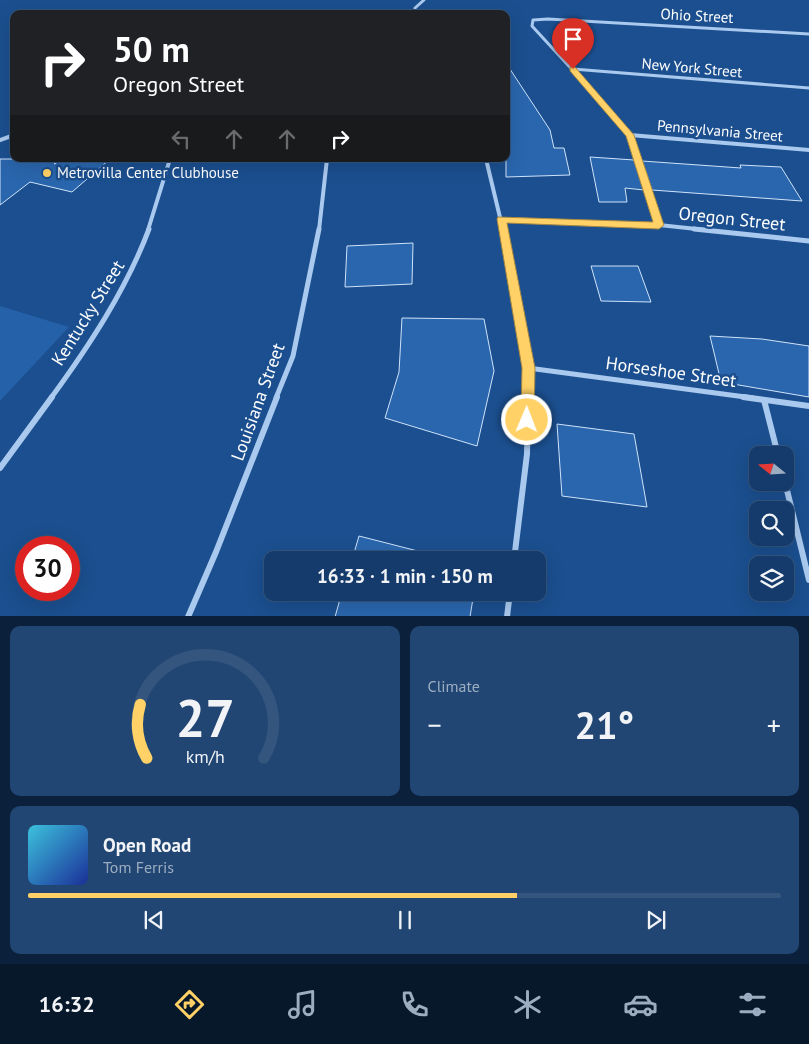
<!DOCTYPE html>
<html lang="en">
<head>
<meta charset="utf-8">
<style>
  body { margin:0; font-family:"PT Sans",sans-serif; background:#214673; color:#f1f3f6; height:100vh; display:flex; flex-direction:column; font-size:19px; white-space:nowrap }
  * { box-sizing:border-box; margin:0 }
  p { font-size:16px; color:#9dadc1 }
  .icon { flex:none; width:28px; height:28px; fill:none; stroke:currentColor; stroke-width:2; stroke-linecap:round; stroke-linejoin:round }
  .map { position:relative; height:616px; overflow:hidden }
  .details { display:flex; flex-direction:column; gap:10px; padding:10px; background:#0b203b; flex:1 }
  .details>* { flex:none }
  .hud { position:absolute; left:10px; top:10px; width:500px; height:152px; border-radius:10px; box-shadow:0 5px 20px #0002,0 0 0 1px #33557e; background:#202124; color:#fff; overflow:hidden }
  .needle { width:32px; rotate:288deg }
  .buttons { position:absolute; left:749px; top:446px; display:grid; gap:10px }
  .buttons a { display:grid; place-items:center; width:45px; height:45px; border-radius:10px; background:#143b6b; box-shadow:0 5px 20px #0002,0 0 0 1px #33557e; font-size:25px }
  .speed { position:absolute; left:15px; top:536px; display:flex; gap:10px; font-size:25px; font-weight:700; text-align:center }
  .speed>* { display:grid; place-content:center; width:65px; height:65px; border-radius:50%; background:#143b6b; box-shadow:0 5px 20px #0002,0 0 0 1px #33557e; line-height:1 }
  .speed .limit { border:8px solid #d22; background:#fff; color:#111 }
  .pin { position:absolute; display:grid; place-items:center; width:42px; height:42px; color:#fff; margin:-51px -21px; border-radius:50% 50% 50% 0; rotate:-45deg; box-shadow:0 0 5px #0007 }
  .pin .icon { rotate:45deg }
  .me { position:absolute; width:55px; margin:-28px; rotate:1deg; stroke-linejoin:round; filter:drop-shadow(0 0 4px #0008) }
  .turn { display:flex; align-items:center; gap:18px; height:105px; padding:0 20px; font-size:22px }
  .turn .icon { width:65px; height:65px; stroke-width:2.5 }
  .turn b { display:block; font-size:35px; line-height:42px }
  .lanes { display:flex; align-items:center; height:48px; padding:0 20px; background:#0003; justify-content:center; gap:25px; direction:ltr }
  .lanes .off { opacity:.35 }
  .big { font-size:38px; font-weight:700; line-height:1.1 }
  .details .widget { flex:1; display:flex; flex-direction:column; justify-content:center; gap:8px; min-width:0; padding:0 18px; border-radius:10px; background:#214673 }
  .details .dial { align-items:center; gap:0 }
  .dial svg { height:130px; overflow:visible; fill:none; stroke:#33557e; stroke-width:7; stroke-linecap:round; text-anchor:middle }
  .dial text { fill:#f1f3f6; stroke:none }
  .song { display:flex; align-items:center; gap:15px }
  .cover { width:60px; height:60px; border-radius:8px; background:linear-gradient(135deg,hsl(190 70% 55%),hsl(230 70% 35%)) }
  .played { height:5px; border-radius:2px; background:linear-gradient(90deg,#ffd166 65%,#33557e 65%) }
  .keys { display:flex; justify-content:space-around; direction:ltr }
  .heat { display:flex; justify-content:space-between; align-items:center; font-size:28px; direction:ltr }
  .details .tiles { flex:1; display:grid; gap:10px; grid-template-columns:1fr 1fr }
  .widget:last-child { grid-column:span 2 }
  .trip { position:absolute; left:264px; top:551px; width:282px; height:50px; border-radius:10px; background:#143b6b; box-shadow:0 5px 20px #0002,0 0 0 1px #33557e; font-weight:700; line-height:50px; text-align:center }
  .menu { display:flex; height:80px; justify-content:space-around; align-items:center; background:#08182b; color:#9dadc1 }
  .menu .icon { width:35px; height:35px }
  .menu .on { color:#ffd166 }
  .menu b { font-size:22px; color:#f1f3f6 }
  .map>svg:first-child { display:block }
</style>
</head>
<body>
<div class="map">
<svg width="809" height="617" viewBox="0 0 809 617">
  <rect width="100%" height="100%" fill="#1b4f8f"/>
  <path fill="#2461a8" d="M 0,306 L 69,327 L 0,401 Z"/>
  <path fill="#2a66ad" stroke="#cfe3fa" d="M 506,63 L 550,130 L 554,148 L 564,148 L 570,175 L 506,177 Z
    M 590,157 L 634,160 L 644,190 L 625,188 L 627,202 L 599,202 Z
    M 0,159 L 62,159 L 54,164 L 63,159 L 110,159 L 72,192 L 30,182 L 0,205 Z
    M 642,161 L 741,168 L 740,165 L 781,167 L 802,201 L 652,190 Z
    M 413,243 L 412,284 L 345,287 L 347,246 Z
    M 591,266 L 638,266 L 651,302 L 601,301 Z
    M 402,318 L 484,319 L 494,371 L 477,446 L 385,418 L 399,372 Z
    M 710,336 L 762,339 L 809,346 L 809,397 L 721,382 Z
    M 557,424 L 634,434 L 647,507 L 562,496 Z
    M 359,536 L 453,560 L 352,560 Z
    M 342,592 L 474,592 L 470,617 L 335,617 Z"/>
  <g fill="none" stroke-linecap="round" stroke-linejoin="round">
    <path stroke="#a9c9ee" stroke-width="3" d="M 310,13 L 339,14
      M 415,14 L 415,8 L 424,0
      M 573,69 L 809,88
      M 600,100 L 532,26 L 533,20 L 548,19 L 809,34"/>
    <path stroke="#a9c9ee" stroke-width="4" d="M 599,99 L 630,135 L 659,225
      M 630,135 L 809,150
      M 0,140 L 14,135
      M 486,159 L 503,230
      M 501,219 L 659,225 L 706,230
      M 148,230 L 170,159
      M 319,230 L 327,159"/>
    <path stroke="#a9c9ee" stroke-width="5" d="M 503,229 L 528,368 L 528,398
      M 694,229 L 809,241
      M 528,368 L 753,398
      M 51,398 C 89,346 126,290 149,229
      M 276,398 L 293,356 L 319,229"/>
    <path stroke="#a9c9ee" stroke-width="6" d="M 743,397 L 809,406
      M 764,400 L 778,455
      M 0,468 L 52,397
      M 785,482 L 809,580
      M 514,560 L 527,454 L 528,397
      M 188,617 L 216,552 L 277,397
      M 507,617 L 510,592"/>
  </g>
  <path fill="#ffd166" stroke="#a68842" d="M 570,67 L 575,67 L 634,135 L 664,225 L 659,229 L 507,223 L 535,368 L 534,420 L 532,424 L 527,426 L 523,424 L 521,420 L 522,368 L 497,219 L 498,217 L 653,222 L 626,136 L 570,71 Z"/>
  <circle fill="#ffd166" stroke="#1b4f8f" stroke-width="2" cx="47" cy="173" r="5"/>
  <g text-anchor="middle" stroke-width="5" stroke-linejoin="round" paint-order="stroke">
    <g font-size="15" fill="#fff" stroke="#1b4f8f">
      <text transform="translate(697 16) rotate(3)" y="5">Ohio Street</text>
      <text transform="translate(692 68) rotate(5)" y="5">New York Street</text>
      <text transform="translate(720 131) rotate(5)" y="5">Pennsylvania Street</text>
    </g>
    <g font-size="15" fill="#fff" stroke="#1b4f8f" text-anchor="start">
      <text x="57" y="178">Metrovilla Center Clubhouse</text>
    </g>
    <g font-size="18" fill="#fff" stroke="#1b4f8f">
      <text transform="translate(732 219) rotate(6)" y="6">Oregon Street</text>
      <text transform="translate(88 313) rotate(-58)" y="6">Kentucky Street</text>
      <text transform="translate(671 372) rotate(8)" y="6">Horseshoe Street</text>
      <text transform="translate(258 402) rotate(-70)" y="6">Louisiana Street</text>
    </g>
  </g>
</svg>
<div class="buttons">
<a><svg class="needle" viewBox="-14 -14 28 28"><path d="M0-13l5 13h-10z" fill="#e53935"/><path d="M0 13l5-13h-10z" fill="#9dadc1"/></svg></a>
<a><svg class="icon" aria-label="search" viewBox="0 0 24 24"><circle cx="10" cy="10" r="6"/><path d="M15 15l6 6"/></svg></a>
<a><svg class="icon" aria-label="layers" viewBox="0 0 24 24"><path d="M12 4l9 5-9 5-9-5zM3 14l9 5 9-5"/></svg></a>
</div>
<div class="speed"><div class="limit">30</div></div>
<div class="pin" style="left:573px;top:69px;background:#d93025"><svg class="icon" aria-label="arrive" viewBox="0 0 24 24"><path d="M6 21V4h12l-3 4 3 4H6"/></svg></div>
<svg class="me" style="left:527px;top:420px" viewBox="-20 -20 40 40"><circle r="17" fill="#ffd166" stroke="#fff" stroke-width="3"/><path d="M0-11L8 9 0 5-8 9z" fill="#fff"/></svg>
<div class="trip">16:33 · 1 min · 150 m</div>
<div class="hud">
<div class="turn"><svg class="icon" aria-label="right" viewBox="0 0 24 24"><path d="M7 20v-9h11M14 6l5 5-5 5"/></svg><div><b>50 m</b>Oregon Street</div></div>
<div class="lanes"><svg class="icon off" aria-label="left" viewBox="0 0 24 24"><path d="M17 20v-9H6M10 6l-5 5 5 5"/></svg><svg class="icon off" aria-label="ahead" viewBox="0 0 24 24"><path d="M12 20V5M6 11l6-6 6 6"/></svg><svg class="icon off" aria-label="ahead" viewBox="0 0 24 24"><path d="M12 20V5M6 11l6-6 6 6"/></svg><svg class="icon" aria-label="right" viewBox="0 0 24 24"><path d="M7 20v-9h11M14 6l5 5-5 5"/></svg></div>
</div>
</div>
<section class="details">
<div class="tiles">
<div class="widget dial"><svg viewBox="0 0 100 80">
<path d="M14 69A42 42 0 1 1 86 69"/>
<path d="M14 69A42 42 0 0 1 10 36" stroke="#ffd166"/>
<text x="50" y="56" font-size="32" font-weight="700">27</text>
<text x="50" y="72" font-size="11">km/h</text>
</svg></div>
<div class="widget"><p>Climate</p>
<div class="heat"><a>−</a><b class="big">21°</b><a>+</a></div>
</div>
<div class="widget">
<div class="song"><i class="cover"></i><div><b>Open Road</b><p>Tom Ferris</p></div></div>
<div class="played"></div>
<div class="keys"><svg class="icon" aria-label="previous" viewBox="0 0 24 24"><path d="M18 5L8 12l10 7zM5 5v14"/></svg><svg class="icon" aria-label="pause" viewBox="0 0 24 24"><path d="M8 5v14M16 5v14"/></svg><svg class="icon" aria-label="next" viewBox="0 0 24 24"><path d="M6 5l10 7-10 7zM19 5v14"/></svg></div>
</div>
</div>
</section>
<nav class="menu">
<b>16:32</b>
<svg class="icon on" aria-label="directions" viewBox="0 0 24 24"><path d="M12 3l9 9-9 9-9-9zM9 14v-3h6M13 9l2 2-2 2"/></svg>
<svg class="icon" aria-label="music" viewBox="0 0 24 24"><path d="M9 18V5l10-2v13"/><circle cx="6" cy="18" r="3"/><circle cx="16" cy="16" r="3"/></svg>
<svg class="icon" aria-label="phone" viewBox="0 0 24 24"><path d="M5 4h4l2 5-3 2q2 4 5 5l2-3 5 2v4C11 20 4 13 5 4z"/></svg>
<svg class="icon" aria-label="climate" viewBox="0 0 24 24"><path d="M12 3v18M4 7l16 10M4 17L20 7"/></svg>
<svg class="icon" aria-label="car" viewBox="0 0 24 24"><path d="M5 17H2v-5l4-1 3-4h7l3 4 3 1v5h-3M9 17h6M6 11h13"/><circle cx="7" cy="17" r="2"/><circle cx="17" cy="17" r="2"/></svg>
<svg class="icon" aria-label="filters" viewBox="0 0 24 24"><path d="M4 7h16M4 17h16"/><circle cx="9" cy="7" r="2"/><circle cx="15" cy="17" r="2"/></svg>
</nav>
</body>
</html>
